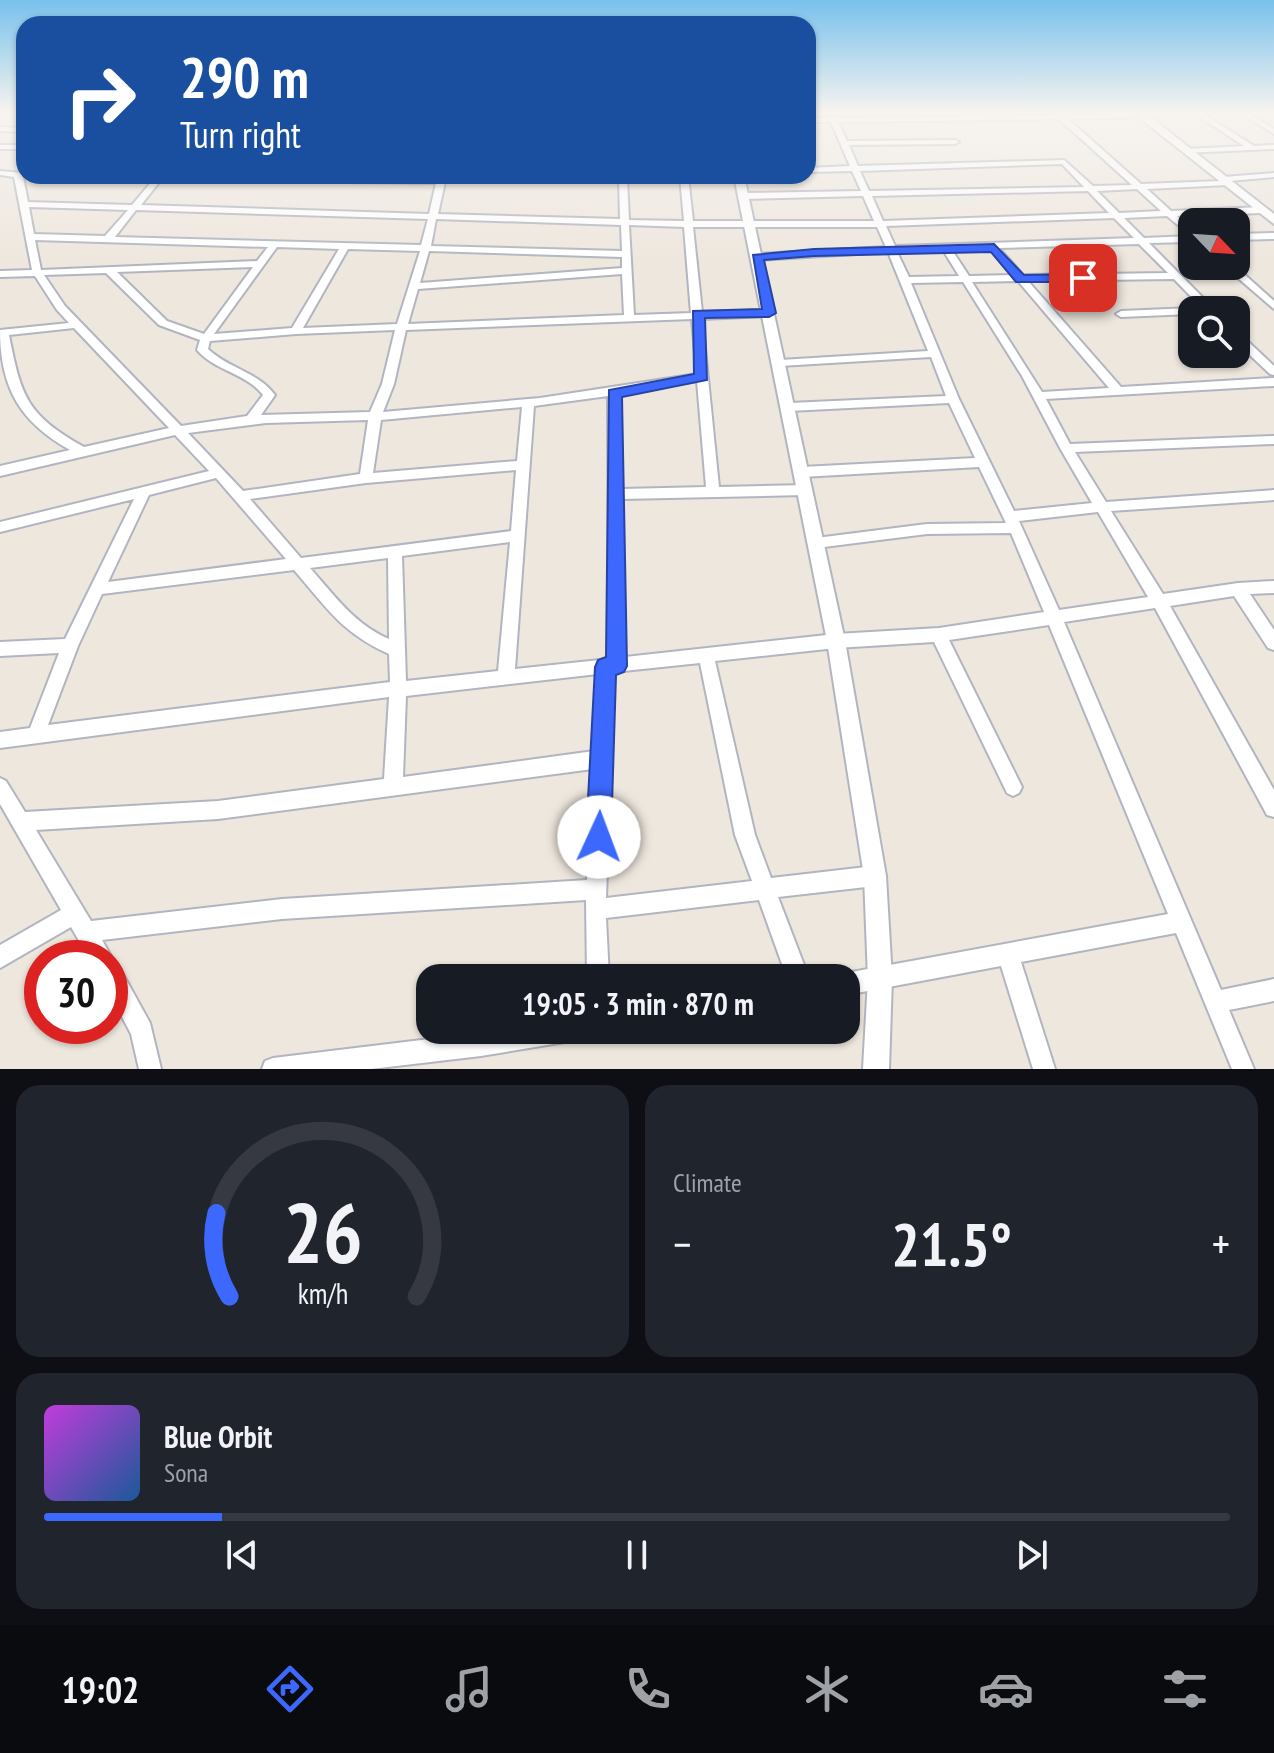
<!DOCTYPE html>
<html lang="en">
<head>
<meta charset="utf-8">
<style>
  body { margin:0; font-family:"PT Sans Narrow",sans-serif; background:#20242c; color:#f1f3f6; height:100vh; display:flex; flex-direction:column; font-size:30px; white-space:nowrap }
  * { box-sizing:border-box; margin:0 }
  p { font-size:26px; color:#9ea1a6 }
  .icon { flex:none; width:44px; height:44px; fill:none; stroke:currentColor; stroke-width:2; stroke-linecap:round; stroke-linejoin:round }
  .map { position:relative; height:1069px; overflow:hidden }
  .side { display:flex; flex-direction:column; gap:16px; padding:16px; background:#0d0f14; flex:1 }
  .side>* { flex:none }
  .top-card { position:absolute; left:16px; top:16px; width:800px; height:168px; border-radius:24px; box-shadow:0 2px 6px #0004; background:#1a4fa0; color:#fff; overflow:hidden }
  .needle { width:52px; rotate:115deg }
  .buttons { position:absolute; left:1178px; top:208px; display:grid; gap:16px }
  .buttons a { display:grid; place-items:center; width:72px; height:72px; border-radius:16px; background:#171b24; box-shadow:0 2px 6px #0004; font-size:40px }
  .speed { position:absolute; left:24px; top:940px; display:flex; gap:16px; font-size:40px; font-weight:700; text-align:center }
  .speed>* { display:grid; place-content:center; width:104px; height:104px; border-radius:50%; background:#171b24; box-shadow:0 2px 6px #0004; line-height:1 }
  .speed .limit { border:12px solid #d22; background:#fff; color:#111 }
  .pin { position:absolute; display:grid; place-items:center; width:68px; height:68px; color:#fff; margin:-34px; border-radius:16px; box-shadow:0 4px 12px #0006 }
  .me { position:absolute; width:88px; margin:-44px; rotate:2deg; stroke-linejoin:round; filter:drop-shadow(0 0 6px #0008) }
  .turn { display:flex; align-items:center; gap:28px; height:168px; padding:0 32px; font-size:36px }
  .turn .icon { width:104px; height:104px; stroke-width:2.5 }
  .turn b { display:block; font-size:56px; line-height:68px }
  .big { font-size:60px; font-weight:600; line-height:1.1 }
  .side .card { flex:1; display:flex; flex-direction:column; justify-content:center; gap:12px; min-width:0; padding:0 28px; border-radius:24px; background:#20242c }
  .side .dial { align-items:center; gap:0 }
  .dial svg { height:208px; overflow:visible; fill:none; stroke:#363941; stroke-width:7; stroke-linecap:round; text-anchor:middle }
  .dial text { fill:#f1f3f6; stroke:none }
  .song { display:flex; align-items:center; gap:24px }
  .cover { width:96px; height:96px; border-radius:12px; background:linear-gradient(135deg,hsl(290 70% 55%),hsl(210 70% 35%)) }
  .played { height:8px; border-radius:4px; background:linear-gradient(90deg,#3c68fd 15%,#363941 15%) }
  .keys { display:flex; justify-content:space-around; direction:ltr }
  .heat { display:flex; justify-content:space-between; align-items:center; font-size:44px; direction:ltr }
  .side .tiles { flex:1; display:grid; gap:16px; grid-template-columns:1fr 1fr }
  .card:last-child { grid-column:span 2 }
  .trip { position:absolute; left:416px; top:964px; width:444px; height:80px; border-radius:24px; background:#171b24; box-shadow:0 2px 6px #0004; font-weight:600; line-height:80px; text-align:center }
  .dock { display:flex; height:128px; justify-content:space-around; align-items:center; background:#090b0e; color:#9ea1a6 }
  .dock .icon { width:56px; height:56px }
  .dock .active { color:#3c68fd }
  .dock b { font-size:36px; color:#f1f3f6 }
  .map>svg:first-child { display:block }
</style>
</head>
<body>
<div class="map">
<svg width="1274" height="1069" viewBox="0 0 1274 1069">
  <rect width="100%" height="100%" fill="#eee7de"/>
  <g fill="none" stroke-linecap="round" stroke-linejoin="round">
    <g stroke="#b2b5c0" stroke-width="4">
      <path id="minor" d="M 827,112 L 834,112 L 836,118 L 1056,115 L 1059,113 L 1063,115 L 1143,114 L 1145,117 L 1068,119 L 1141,184 L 1221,181 L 1219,179 L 1223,177 L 1274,173 L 1274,177 L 1229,181 L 1232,183 L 1228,185 L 1147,189 L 1171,211 L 1262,207 L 1266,210 L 1262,213 L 1177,216 L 1192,229 L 1192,242 L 1149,243 L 1215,310 L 1204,310 L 1174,279 L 1028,281 L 1121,387 L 1274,378 L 1274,386 L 1046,399 L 1070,444 L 1274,436 L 1274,444 L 1075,452 L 1106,502 L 1274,490 L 1274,500 L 1111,511 L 1163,594 L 1238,583 L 1274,581 L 1274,593 L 1250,594 L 1274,630 L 1274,650 L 1268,648 L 1234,596 L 1170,606 L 1274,790 L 1274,817 L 1267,815 L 1155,608 L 1064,622 L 1221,990 L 1274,979 L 1274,1001 L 1229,1010 L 1254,1069 L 1232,1069 L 1176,933 L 1021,962 L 1055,1069 L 1033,1069 L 1001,966 L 846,995 L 846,978 L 838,978 L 846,973 L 1168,914 L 1049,625 L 949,640 L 1022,787 L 1019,793 L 1013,796 L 1007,793 L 934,642 L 836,648 L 715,661 L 755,835 L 771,878 L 875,866 L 882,869 L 885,876 L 882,883 L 875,886 L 778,897 L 809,978 L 787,978 L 759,900 L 606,918 L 609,978 L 587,978 L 586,900 L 282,919 L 102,940 L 112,958 L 110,962 L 110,958 L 89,958 L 71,927 L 0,968 L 0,945 L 61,910 L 0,804 L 0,778 L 6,781 L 25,812 L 218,801 L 384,779 L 389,697 L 0,748 L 0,732 L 30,728 L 59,653 L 0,656 L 0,642 L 65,639 L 134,499 L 0,532 L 0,522 L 209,471 L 175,435 L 0,476 L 0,466 L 70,450 C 20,422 0,388 0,330 L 69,323 L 57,310 L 35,276 L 0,277 L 0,271 L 32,270 L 14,177 L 0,175 L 0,171 L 24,173 L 24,176 L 27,176 L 23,177 L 28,202 L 132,205 L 153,180 L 65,178 L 61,176 L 391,179 L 438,176 L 653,176 L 649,178 L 627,179 L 629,220 L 684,221 L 680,176 L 688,176 L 693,221 L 874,221 L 863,196 L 743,199 L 739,196 L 743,193 L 861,191 L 852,171 L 808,172 L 808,168 L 850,166 L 831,122 L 808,122 L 808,118 L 829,118 ZM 1059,119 L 1132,185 L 1093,186 L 1064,160 L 858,166 L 849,145 L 955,144 L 959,142 L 955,140 L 847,141 L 838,122 ZM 1062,164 L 1084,187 L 869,191 L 860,171 ZM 619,179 L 620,219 L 438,214 L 445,182 ZM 161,180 L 436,183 L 429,214 L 141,205 ZM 1137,189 L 1161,211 L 1119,213 L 1097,191 ZM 1088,191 L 1109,213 L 883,221 L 872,196 ZM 29,207 L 128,210 L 105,236 L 34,234 ZM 136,210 L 428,219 L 421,245 L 115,237 ZM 1167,216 L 1191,236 L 1144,238 L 1124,218 ZM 1114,218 L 1134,238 L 895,246 L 886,226 ZM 436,219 L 621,225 L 622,251 L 431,246 ZM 629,225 L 684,227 L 691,313 L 634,315 ZM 693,227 L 877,227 L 886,247 L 757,254 L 752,257 L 757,260 L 888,252 L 928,351 L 780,360 L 774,363 L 780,366 L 931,357 L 946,396 L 789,403 L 783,407 L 789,411 L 949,403 L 975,458 L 802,467 L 796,472 L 802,477 L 979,467 L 1006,523 L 927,524 L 816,538 L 811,539 L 809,543 L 811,547 L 816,548 L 927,534 L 1011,533 L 1044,612 L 939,628 L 836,634 L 625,657 L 622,499 L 805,495 L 812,490 L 805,485 L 719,487 L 702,319 L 769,316 L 774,313 L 769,310 L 702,312 ZM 35,240 L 268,247 L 257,261 L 41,270 ZM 1139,244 L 1168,273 L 1023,275 L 999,248 ZM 277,247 L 339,249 L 292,328 L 214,334 ZM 348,249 L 420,251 L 397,324 L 303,328 ZM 990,249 L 1013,275 L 969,276 L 952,250 ZM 943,250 L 959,276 L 909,277 L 897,252 ZM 429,251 L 622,257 L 622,268 L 420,283 ZM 253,267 L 204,334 L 167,321 L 117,272 ZM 106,273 L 159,325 L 200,340 L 197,350 C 215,371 246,373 263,395 L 247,416 L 181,426 L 65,306 L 44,275 ZM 622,274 L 624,315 L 408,324 L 418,289 ZM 1018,281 L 1109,388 L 1042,392 L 972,282 ZM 963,282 L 1022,376 L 1060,448 L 1092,503 L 1014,511 L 959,399 L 911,283 ZM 692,319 L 697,374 L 540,398 L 383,412 L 394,384 L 406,330 ZM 74,328 L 169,428 L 84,447 C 27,415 21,397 9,335 ZM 395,330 L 382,384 L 370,412 L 261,415 L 275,395 C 257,371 229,369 208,349 L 210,341 L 296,334 ZM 697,381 L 706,487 L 622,489 L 620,394 ZM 608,396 L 609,659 L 515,669 L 534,406 ZM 522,407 L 517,461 L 373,473 L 381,420 ZM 368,420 L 360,474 L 243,491 L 188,433 L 266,423 ZM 516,470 L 511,531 L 301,558 L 250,499 L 366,483 ZM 216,478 L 286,559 L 108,582 L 149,495 ZM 1098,512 L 1148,597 L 1059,610 L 1019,521 ZM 510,542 L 498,671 L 406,681 L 402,556 ZM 388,558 L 389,639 C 355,625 334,595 310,568 ZM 294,570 C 327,608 342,633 389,654 L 390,682 L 48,725 L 78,646 L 102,594 ZM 700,663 L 735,835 L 752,881 L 606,898 L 614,672 ZM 598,674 L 594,751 L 403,777 L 406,696 ZM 593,769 L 587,880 L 282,899 L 91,921 L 36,830 L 218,819 Z
        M 1192,112 L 1200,112 L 1254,146 L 1274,145 L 1274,149 L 1184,153 L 1184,149 L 1187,149 L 1244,146 Z
        M 1239,112 L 1247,112 L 1274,129 L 1274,134 Z
        M 0,127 L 24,128 L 24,132 L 0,131 Z
        M 0,145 L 24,145 L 24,149 L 0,149 Z
        M 1274,233 L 1274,239 L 1236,240 L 1236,234 Z
        M 1224,266 L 1235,266 L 1274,301 L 1274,309 Z
        M 1192,308 L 1196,310 L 1192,310 L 1192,314 L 1121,317 L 1116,314 L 1121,311 Z
        M 1236,333 L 1240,334 L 1274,366 L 1274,375 L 1270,374 L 1236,342 Z
        M 110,962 L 118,965 L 150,1023 L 161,1069 L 139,1069 L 131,1034 L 110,994 Z
        M 504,1030 L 582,1030 L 579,1038 L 571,1041 L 481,1056 L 371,1069 L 262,1069 L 265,1061 L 273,1058 Z"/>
    </g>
    <g stroke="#b2b5c0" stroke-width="4">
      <path id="tertiary" d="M 734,176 L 744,176 L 845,641 L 886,876 L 892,979 L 889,1069 L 863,1069 L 868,979 L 864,876 L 827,641 Z"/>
    </g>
    <g stroke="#b2b5c0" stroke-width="4">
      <path id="secondary" d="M 1132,112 L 1144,112 L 1274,214 L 1274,224 Z"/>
    </g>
    <use href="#minor" fill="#fff" fill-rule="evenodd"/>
    <use href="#tertiary" fill="#fff" fill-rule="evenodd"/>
    <use href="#secondary" fill="#fff" fill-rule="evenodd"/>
  </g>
  <linearGradient id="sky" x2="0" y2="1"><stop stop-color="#78c1ec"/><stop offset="0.43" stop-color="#f7f4f0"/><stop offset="1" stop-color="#f7f4f0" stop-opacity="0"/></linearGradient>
  <rect width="1274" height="262" fill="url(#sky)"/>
  <path fill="#3c68fd" stroke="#2744a4" stroke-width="2" d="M 994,244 L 1024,275 L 1083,274 L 1089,278 L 1083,282 L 1016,282 L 991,252 L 814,256 L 764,260 L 776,313 L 769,317 L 705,318 L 707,380 L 622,397 L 627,666 L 624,672 L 616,675 L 611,837 L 607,846 L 599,849 L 590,846 L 586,837 L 595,667 L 598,660 L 606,657 L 609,390 L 694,374 L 693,311 L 762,309 L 753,255 L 814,249 Z"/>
</svg>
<div class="buttons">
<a><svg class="needle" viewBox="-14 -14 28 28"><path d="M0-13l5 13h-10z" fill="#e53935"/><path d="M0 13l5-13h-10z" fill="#9ea1a6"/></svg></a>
<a><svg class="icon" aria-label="search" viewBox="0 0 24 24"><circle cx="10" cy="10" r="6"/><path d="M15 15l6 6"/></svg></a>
</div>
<div class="speed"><div class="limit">30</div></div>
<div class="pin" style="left:1083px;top:278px;background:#d93025"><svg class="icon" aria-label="arrive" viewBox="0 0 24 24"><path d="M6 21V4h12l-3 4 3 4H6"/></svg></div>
<svg class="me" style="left:599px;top:837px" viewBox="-20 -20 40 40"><circle r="19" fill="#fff"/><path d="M0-13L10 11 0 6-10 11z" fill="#3c68fd"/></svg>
<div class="trip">19:05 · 3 min · 870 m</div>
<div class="top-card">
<div class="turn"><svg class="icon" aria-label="right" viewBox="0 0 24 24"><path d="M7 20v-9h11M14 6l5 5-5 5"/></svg><div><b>290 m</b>Turn right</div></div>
</div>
</div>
<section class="side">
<div class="tiles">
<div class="card dial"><svg viewBox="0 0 100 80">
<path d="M14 69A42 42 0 1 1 86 69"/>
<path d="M14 69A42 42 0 0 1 9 37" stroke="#3c68fd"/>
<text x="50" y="56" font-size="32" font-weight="700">26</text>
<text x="50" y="72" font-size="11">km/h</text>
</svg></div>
<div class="card"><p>Climate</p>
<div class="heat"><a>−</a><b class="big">21.5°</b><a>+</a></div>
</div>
<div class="card">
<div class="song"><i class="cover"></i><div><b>Blue Orbit</b><p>Sona</p></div></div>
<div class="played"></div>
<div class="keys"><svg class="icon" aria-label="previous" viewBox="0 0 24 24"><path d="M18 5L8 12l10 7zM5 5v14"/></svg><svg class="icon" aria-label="pause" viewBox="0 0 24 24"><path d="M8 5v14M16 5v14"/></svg><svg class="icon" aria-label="next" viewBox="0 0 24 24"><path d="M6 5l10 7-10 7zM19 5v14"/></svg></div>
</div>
</div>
</section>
<nav class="dock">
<b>19:02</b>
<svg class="icon active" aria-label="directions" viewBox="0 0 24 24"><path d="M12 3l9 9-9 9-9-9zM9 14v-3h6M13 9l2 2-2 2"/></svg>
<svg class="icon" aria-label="music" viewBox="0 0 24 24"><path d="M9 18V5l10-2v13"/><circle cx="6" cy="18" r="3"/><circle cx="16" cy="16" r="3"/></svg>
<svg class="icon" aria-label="phone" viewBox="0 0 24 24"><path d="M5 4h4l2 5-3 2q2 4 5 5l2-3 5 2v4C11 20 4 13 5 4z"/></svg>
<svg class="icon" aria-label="climate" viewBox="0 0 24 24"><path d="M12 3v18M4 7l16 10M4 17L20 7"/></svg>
<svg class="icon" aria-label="car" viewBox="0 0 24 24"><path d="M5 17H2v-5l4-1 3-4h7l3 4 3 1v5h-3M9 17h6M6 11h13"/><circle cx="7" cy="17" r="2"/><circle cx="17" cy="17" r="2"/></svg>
<svg class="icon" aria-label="filters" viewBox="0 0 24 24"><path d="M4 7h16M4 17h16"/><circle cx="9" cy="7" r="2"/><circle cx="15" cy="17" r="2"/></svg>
</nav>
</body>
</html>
